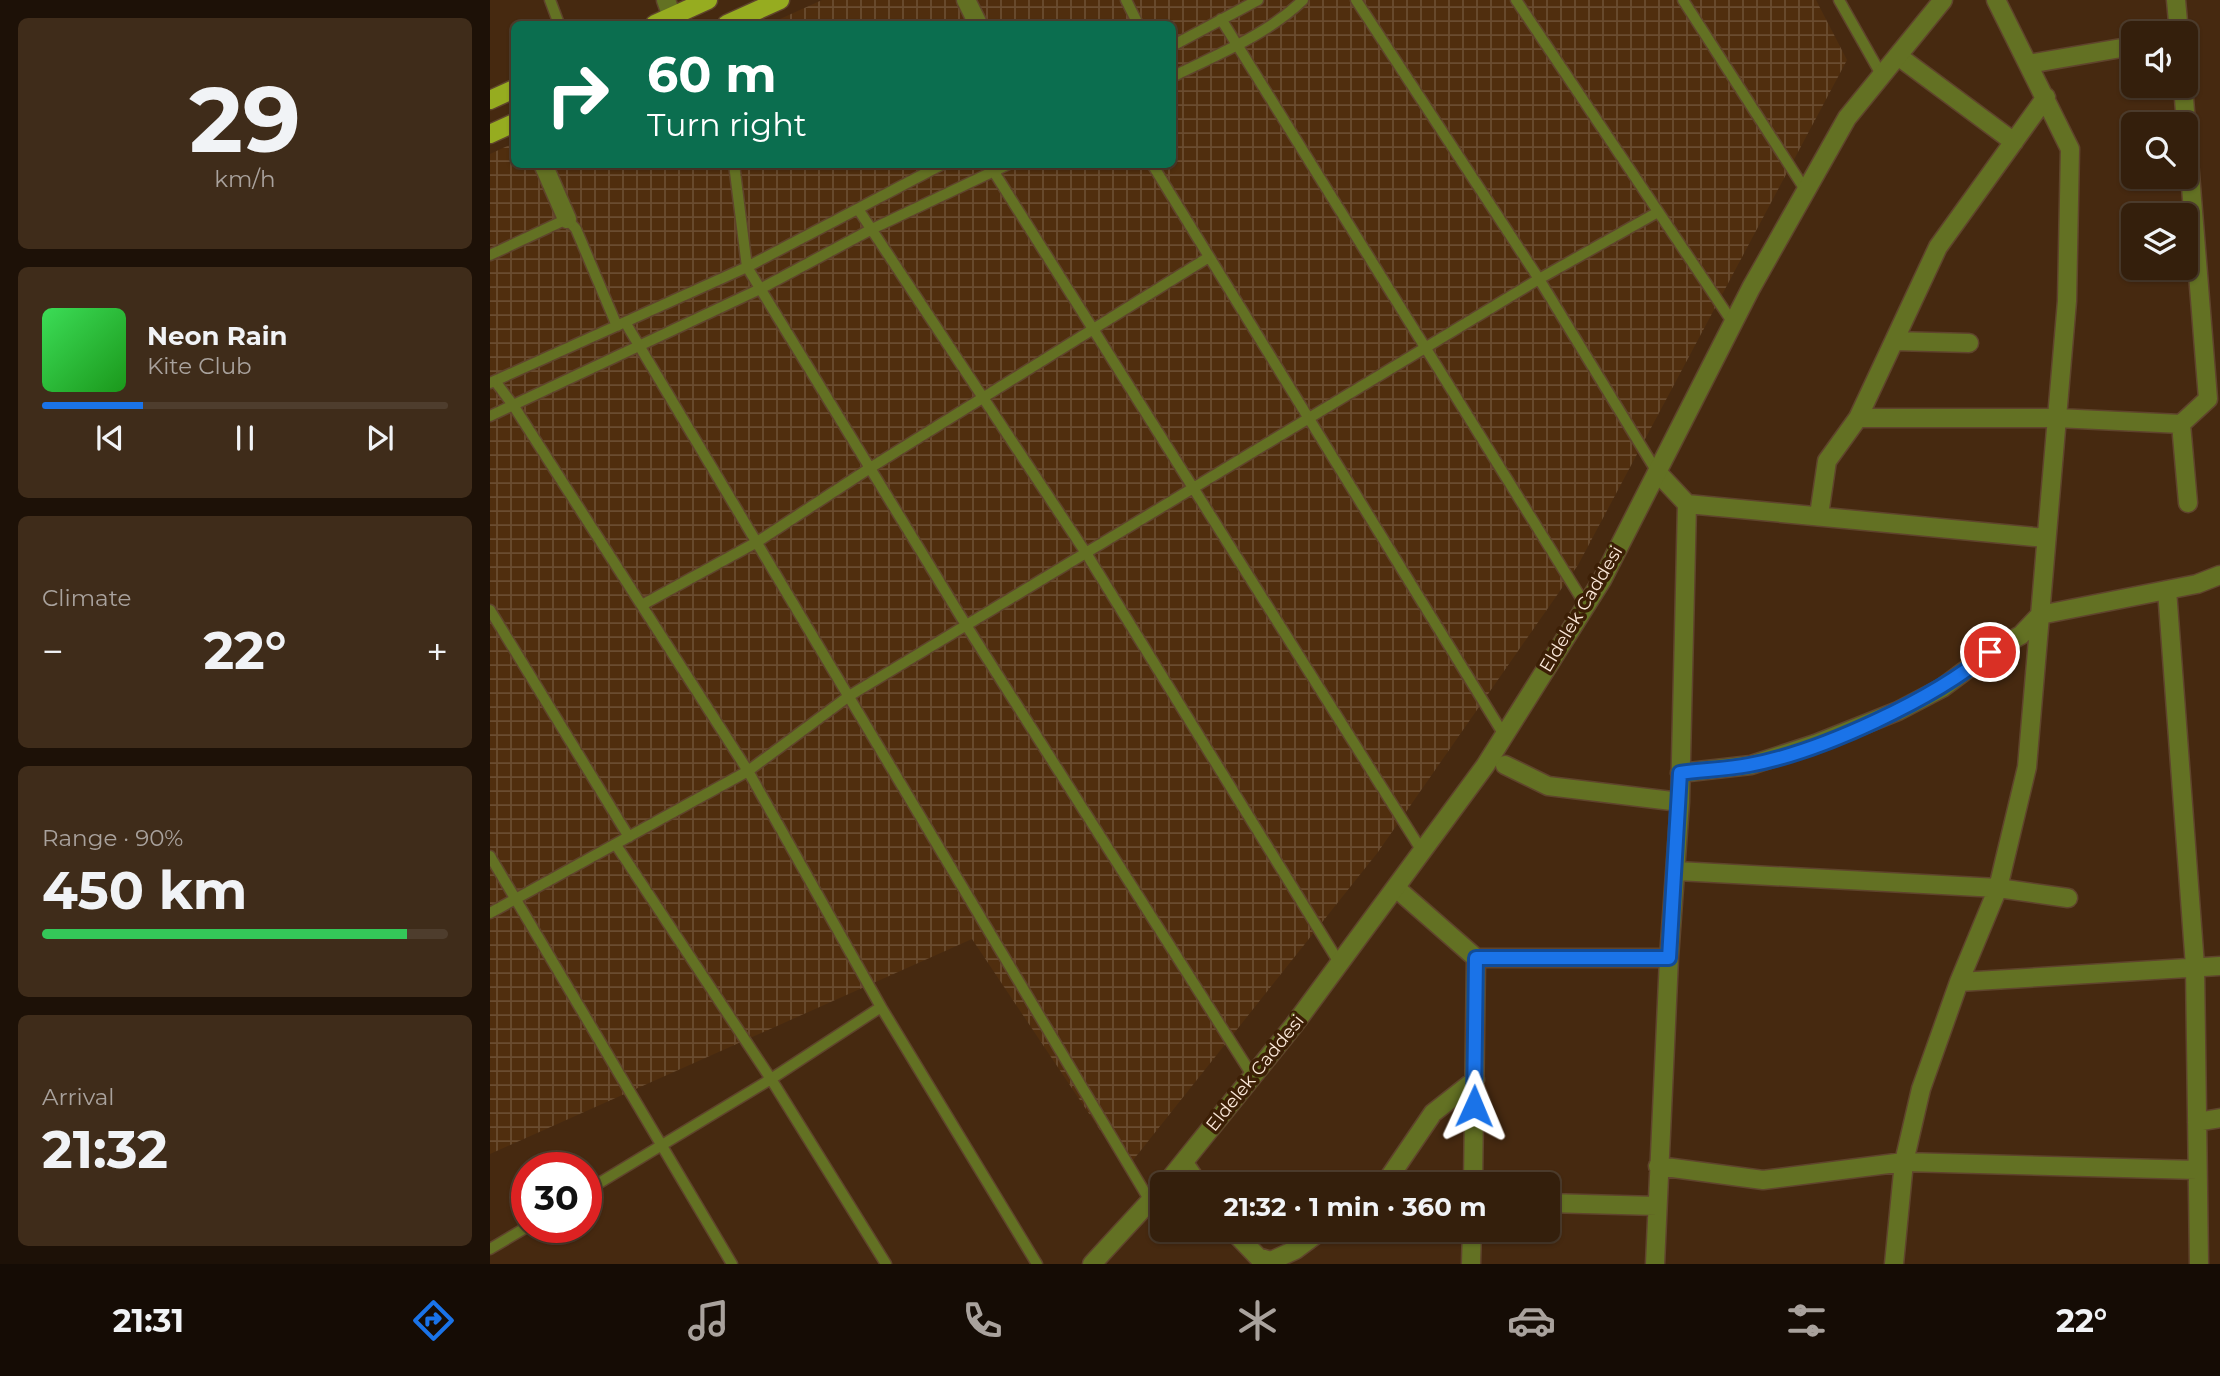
<!DOCTYPE html>
<html lang="en">
<head>
<meta charset="utf-8">
<style>
  body { margin:0; font-family:Montserrat,sans-serif; background:#3f2c1a; color:#f1f3f6; height:100vh; display:flex; flex-direction:column; font-size:26px; white-space:nowrap }
  * { box-sizing:border-box; margin:0 }
  p { font-size:23px; color:#a9a29d }
  .icon { flex:none; width:38px; height:38px; fill:none; stroke:currentColor; stroke-width:2; stroke-linecap:round; stroke-linejoin:round }
  .map { position:relative; flex:1; overflow:hidden }
  .panel { display:flex; flex-direction:column; gap:18px; padding:18px; background:#1d1107; width:490px }
  .panel>* { flex:none }
  .hud { position:absolute; left:21px; top:21px; width:665px; height:147px; border-radius:10px; box-shadow:0 2px 5px #0004,0 0 0 2px #4e3d2d; background:#0b6e4f; color:#fff; overflow:hidden }
  .fabs { position:absolute; left:1631px; top:21px; display:grid; gap:14px }
  .fabs a { display:grid; place-items:center; width:77px; height:77px; border-radius:10px; background:#341f0c; box-shadow:0 2px 5px #0004,0 0 0 2px #4e3d2d; font-size:35px }
  .speed { position:absolute; left:21px; top:1152px; display:flex; gap:14px; font-size:35px; font-weight:700; text-align:center }
  .speed>* { display:grid; place-content:center; width:91px; height:91px; border-radius:50%; background:#341f0c; box-shadow:0 2px 5px #0004,0 0 0 2px #4e3d2d; line-height:1 }
  .speed .limit { border:10px solid #d22; background:#fff; color:#111 }
  .pin { position:absolute; display:grid; place-items:center; width:60px; height:60px; color:#fff; margin:-30px; border:4px solid #fff; border-radius:50%; box-shadow:0 2px 7px #0007 }
  .me { position:absolute; width:77px; margin:-38px; rotate:1deg; stroke-linejoin:round; filter:drop-shadow(0 0 5px #0008) }
  .turn { display:flex; align-items:center; gap:24px; height:147px; padding:0 21px; font-size:32px }
  .turn .icon { width:91px; height:91px; stroke-width:2.5 }
  .turn b { display:block; font-size:49px; line-height:60px }
  .big { font-size:52px; font-weight:700; line-height:1.1 }
  .panel .card { flex:1; display:flex; flex-direction:column; justify-content:center; gap:10px; min-width:0; padding:0 24px; border-radius:10px; background:#3f2c1a }
  .panel .dial { align-items:center; gap:0 }
  .dial b { font-size:91px; line-height:1 }
  .song { display:flex; align-items:center; gap:21px }
  .cover { width:84px; height:84px; border-radius:10px; background:linear-gradient(135deg,hsl(130 70% 55%),hsl(120 70% 35%)) }
  .played { height:7px; border-radius:4px; background:linear-gradient(90deg,#1a73e8 25%,#4e3d2d 25%) }
  .keys { display:flex; justify-content:space-around; direction:ltr }
  .heat { display:flex; justify-content:space-between; align-items:center; font-size:38px; direction:ltr }
  .charge { height:10px; border-radius:5px; background:linear-gradient(90deg,#34c759 90%,#4e3d2d 0) }
  .trip { position:absolute; left:660px; top:1172px; width:410px; height:70px; border-radius:10px; background:#341f0c; box-shadow:0 2px 5px #0004,0 0 0 2px #4e3d2d; font-weight:700; line-height:70px; text-align:center }
  .tab-bar { display:flex; height:112px; justify-content:space-around; align-items:center; background:#150c05; color:#a9a29d }
  .tab-bar .icon { width:49px; height:49px }
  .tab-bar .current { color:#1a73e8 }
  .tab-bar b { font-size:32px; color:#f1f3f6 }
  main { display:flex; flex:1; min-height:0 }
  .map>svg:first-child { display:block }
</style>
</head>
<body>
<main>
<section class="panel">
<div class="card dial"><b>29</b><p>km/h</p></div>
<div class="card">
<div class="song"><i class="cover"></i><div><b>Neon Rain</b><p>Kite Club</p></div></div>
<div class="played"></div>
<div class="keys"><svg class="icon" aria-label="previous" viewBox="0 0 24 24"><path d="M18 5L8 12l10 7zM5 5v14"/></svg><svg class="icon" aria-label="pause" viewBox="0 0 24 24"><path d="M8 5v14M16 5v14"/></svg><svg class="icon" aria-label="next" viewBox="0 0 24 24"><path d="M6 5l10 7-10 7zM19 5v14"/></svg></div>
</div>
<div class="card"><p>Climate</p>
<div class="heat"><a>−</a><b class="big">22°</b><a>+</a></div>
</div>
<div class="card"><p>Range · 90%</p><b class="big">450 km</b><div class="charge"></div></div>
<div class="card"><p>Arrival</p><b class="big">21:32</b></div>
</section>
<div class="map">
<svg width="1730" height="1264" viewBox="0 0 1730 1264">
  <defs>
    <pattern id="industrial-grid" width="8" height="8" patternUnits="userSpaceOnUse" patternTransform="scale(1.75)"><rect width="8" height="8" fill="#502e0e"/><path d="M0 4h8M4 0v8" fill="none" stroke="#6a4c30"/></pattern>
  </defs>
  <rect width="100%" height="100%" fill="#462910"/>
  <path fill="url(#industrial-grid)" d="M 332,0 L 1326,0 L 1357,60 L 1088,565 L 888,852 L 636,1169 L 482,939 L 0,1154 L 0,154 L 24,143 L 24,164 L 682,164 L 682,24 L 279,24 Z"/>
  <g fill="none" stroke-linecap="round" stroke-linejoin="round">
    <g stroke="#5f442c" stroke-width="13">
      <path id="service" d="M 60,0 L 69,24
        M 636,0 L 648,24
        M 866,0 L 1049,279 L 1167,472
        M 1026,0 L 1243,323
        M 1193,0 L 1316,191
        M 1349,0 L 1392,76
        M 731,19 L 1096,606
        M 682,46 L 768,0
        M 682,77 C 726,55 777,35 813,0
        M 244,164 L 257,267 L 476,625 L 762,1075
        M 499,164 L 932,851
        M 662,164 L 1014,735
        M 368,209 L 596,553 L 850,964
        M 0,255 L 77,219 L 86,229 L 127,326
        M 135,322 L 660,1201
        M 5,381 L 23,405 L 258,771 L 391,1007
        M 0,383 L 257,267 L 453,164
        M 0,416 L 270,289 L 382,229 L 519,164
        M 152,605 L 267,542 L 380,468 L 719,257
        M 0,610 L 139,837
        M 126,845 L 281,1079 L 396,1264
        M 0,856 L 242,1264
        M 0,913 L 258,771 L 359,696 L 1049,279 L 1168,212
        M 96,1191 L 281,1079 L 391,1007 L 547,1264
        M 0,1249 L 37,1227"/>
    </g>
    <g stroke="#5f442c" stroke-width="21">
      <path id="minor" d="M 176,0 L 182,17
        M 476,0 L 488,24
        M 1686,0 L 1689,33
        M 1408,56 L 1524,142
        M 1539,64 L 1643,46
        M 53,164 L 77,219
        M 1404,341 L 1479,343
        M 1368,418 L 1567,418 L 1691,424 L 1718,399 L 1693,86
        M 1691,424 L 1698,503
        M 1197,504 L 1556,538
        M 1329,515 L 1337,461 L 1368,418 L 1448,247 L 1556,97
        M 1677,590 L 1705,966 L 1709,1264
        M 1015,765 L 1058,786 L 1190,802
        M 1190,773 L 1261,765 L 1325,744 L 1408,711 L 1452,688 L 1500,652 L 1531,635 L 1550,615 L 1707,584 L 1730,575
        M 1187,871 L 1508,888 L 1578,898
        M 906,888 L 986,958 L 1179,958
        M 1469,982 L 1730,966
        M 1707,1122 L 1730,1118
        M 694,1163 L 709,1185
        M 1168,1166 L 1273,1180 L 1414,1162 L 1707,1170
        M 894,1185 L 943,1113 L 985,1080
        M 983,1185 L 986,958
        M 1057,1203 L 1167,1206
        M 742,1230 L 768,1257 L 781,1261 L 805,1250 L 832,1230
        M 981,1264 L 982,1230
        M 1165,1264 L 1179,958 L 1190,802 L 1197,504 L 1167,472
        M 1404,1264 L 1414,1162 L 1431,1089 L 1469,982 L 1508,888 L 1537,767 L 1577,301 L 1580,149 L 1506,0"/>
    </g>
    <g stroke="#5f442c" stroke-width="21">
      <path id="tertiary" d="M 675,1185 L 804,1025 L 995,766 L 1112,580 L 1261,288 L 1357,118 L 1453,0
        M 602,1264 L 672,1188"/>
    </g>
    <g stroke="#5f442c" stroke-width="21">
      <path id="primary" d="M 165,24 L 218,0
        M 237,24 L 290,0
        M 0,100 L 24,89
        M 0,134 L 24,123"/>
    </g>
    <use href="#service" stroke="#637123" stroke-width="10"/>
    <use href="#minor" stroke="#637123" stroke-width="18"/>
    <use href="#tertiary" stroke="#637123" stroke-width="18"/>
    <use href="#primary" stroke="#96ac20" stroke-width="18"/>
  </g>
  <g fill="none" stroke-linecap="round" stroke-linejoin="round">
    <g stroke="#114b97" stroke-width="18">
      <path id="route" d="M 984,1106 L 986,958 L 1179,958 L 1190,773 C 1213,770 1237,769 1259,765 C 1331,752 1444,699 1500,652"/>
    </g>
    <use href="#route" stroke="#1a73e8" stroke-width="12"/>
  </g>
  <g text-anchor="middle" stroke-width="7" stroke-linejoin="round" paint-order="stroke">
    <g font-size="18" fill="#fbe8d9" stroke="#3c1f06">
      <text transform="translate(1091 609) rotate(-59)" y="6">Eldelek Caddesi</text>
      <text transform="translate(765 1073) rotate(-51)" y="6">Eldelek Caddesi</text>
    </g>
  </g>
</svg>
<div class="fabs">
<a><svg class="icon" aria-label="sound" viewBox="0 0 24 24"><path d="M4 9h4l5-4v14l-5-4H4zM17 9q2 3 0 6"/></svg></a>
<a><svg class="icon" aria-label="search" viewBox="0 0 24 24"><circle cx="10" cy="10" r="6"/><path d="M15 15l6 6"/></svg></a>
<a><svg class="icon" aria-label="layers" viewBox="0 0 24 24"><path d="M12 4l9 5-9 5-9-5zM3 14l9 5 9-5"/></svg></a>
</div>
<div class="speed"><div class="limit">30</div></div>
<div class="pin" style="left:1500px;top:652px;background:#d93025"><svg class="icon" aria-label="arrive" viewBox="0 0 24 24"><path d="M6 21V4h12l-3 4 3 4H6"/></svg></div>
<svg class="me" style="left:984px;top:1106px" viewBox="-20 -20 40 40"><path d="M0-17L14 15 0 8-14 15z" fill="#1a73e8" stroke="#fff" stroke-width="4"/></svg>
<div class="trip">21:32 · 1 min · 360 m</div>
<div class="hud">
<div class="turn"><svg class="icon" aria-label="right" viewBox="0 0 24 24"><path d="M7 20v-9h11M14 6l5 5-5 5"/></svg><div><b>60 m</b>Turn right</div></div>
</div>
</div>
</main>
<nav class="tab-bar">
<b>21:31</b>
<svg class="icon current" aria-label="directions" viewBox="0 0 24 24"><path d="M12 3l9 9-9 9-9-9zM9 14v-3h6M13 9l2 2-2 2"/></svg>
<svg class="icon" aria-label="music" viewBox="0 0 24 24"><path d="M9 18V5l10-2v13"/><circle cx="6" cy="18" r="3"/><circle cx="16" cy="16" r="3"/></svg>
<svg class="icon" aria-label="phone" viewBox="0 0 24 24"><path d="M5 4h4l2 5-3 2q2 4 5 5l2-3 5 2v4C11 20 4 13 5 4z"/></svg>
<svg class="icon" aria-label="climate" viewBox="0 0 24 24"><path d="M12 3v18M4 7l16 10M4 17L20 7"/></svg>
<svg class="icon" aria-label="car" viewBox="0 0 24 24"><path d="M5 17H2v-5l4-1 3-4h7l3 4 3 1v5h-3M9 17h6M6 11h13"/><circle cx="7" cy="17" r="2"/><circle cx="17" cy="17" r="2"/></svg>
<svg class="icon" aria-label="filters" viewBox="0 0 24 24"><path d="M4 7h16M4 17h16"/><circle cx="9" cy="7" r="2"/><circle cx="15" cy="17" r="2"/></svg>
<b>22°</b>
</nav>
</body>
</html>
